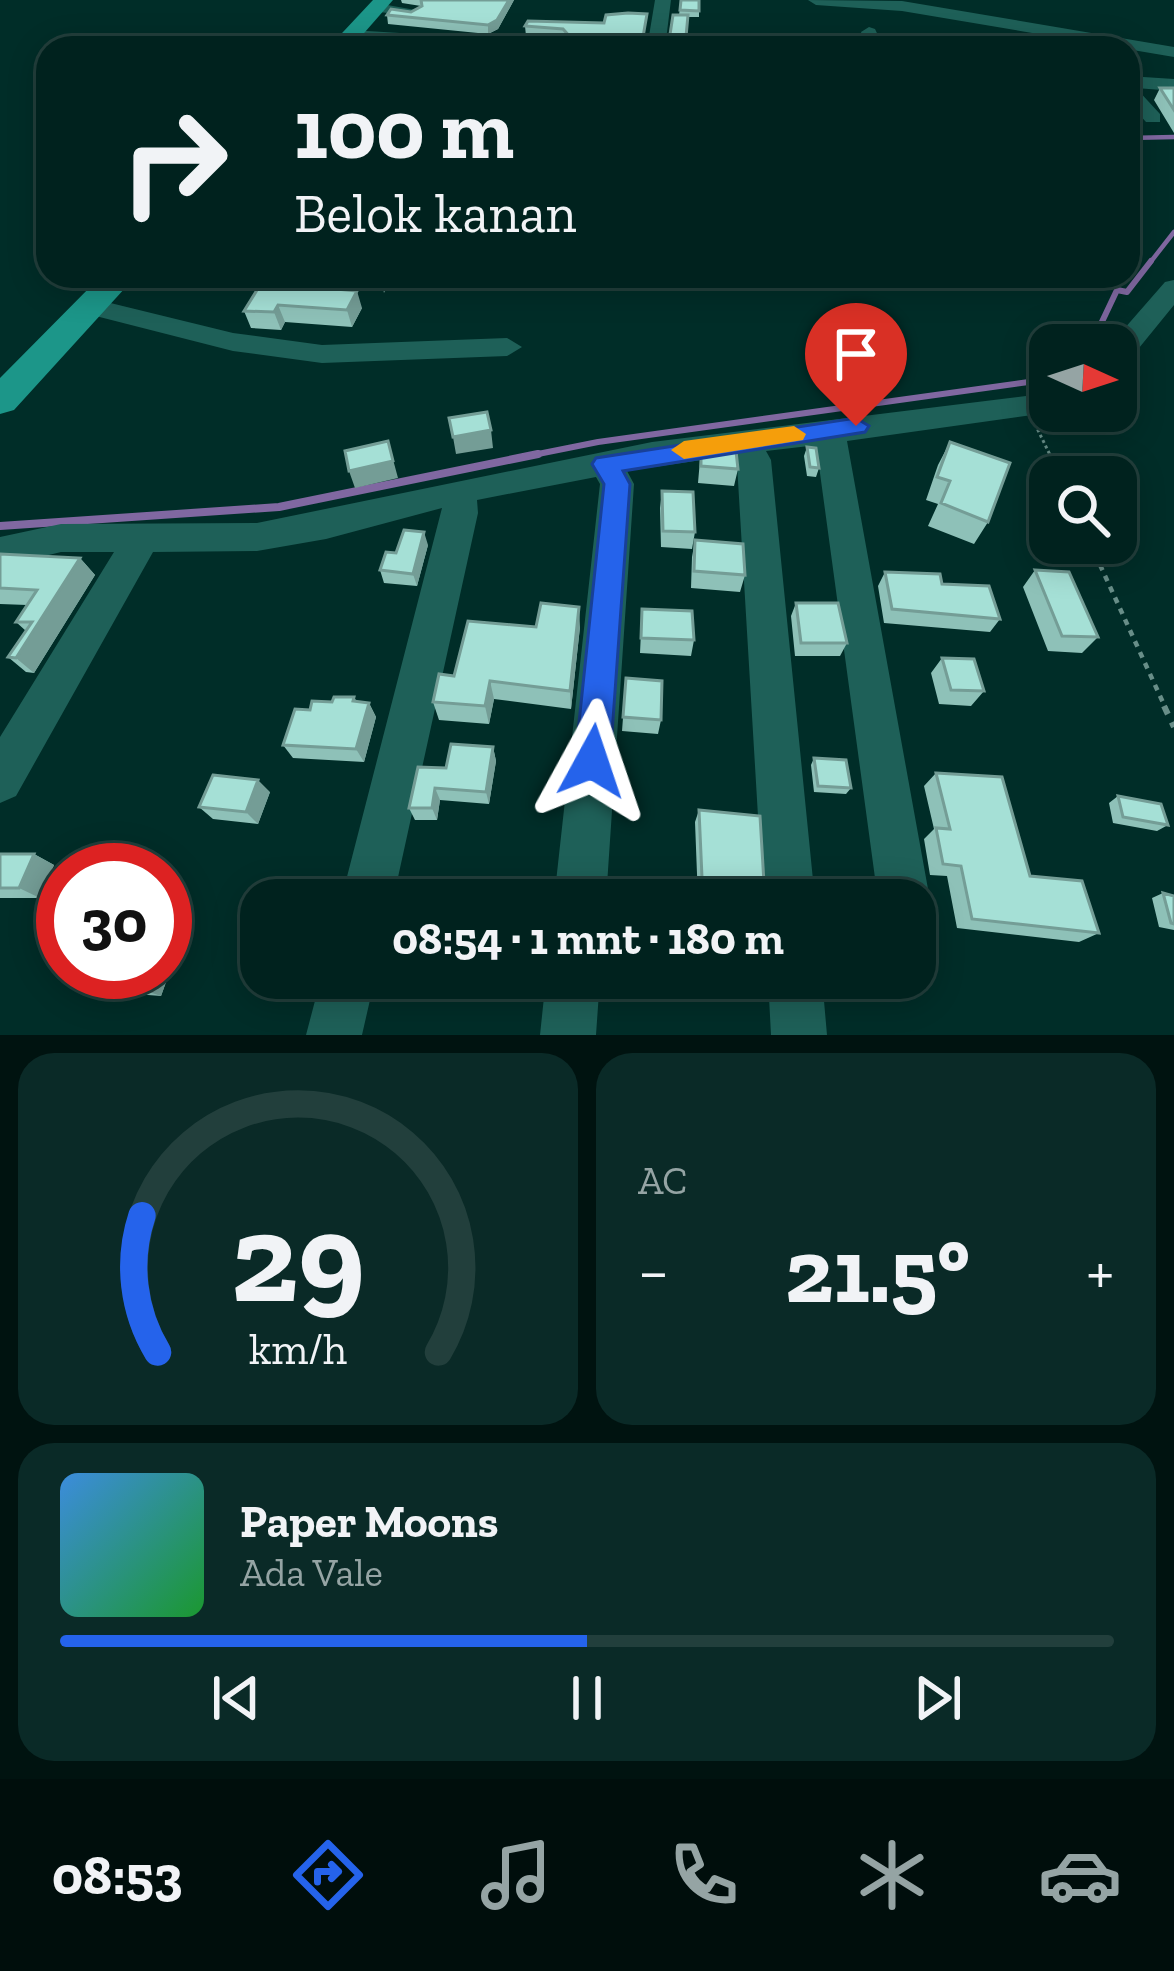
<!DOCTYPE html>
<html lang="id">
<head>
<meta charset="utf-8">
<style>
  body { margin:0; font-family:"Zilla Slab",serif; background:#0a2a27; color:#f1f3f6; height:100vh; display:flex; flex-direction:column; font-size:45px; white-space:nowrap }
  * { box-sizing:border-box; margin:0 }
  p { font-size:39px; color:#95a4a4 }
  .icon { flex:none; width:66px; height:66px; fill:none; stroke:currentColor; stroke-width:2; stroke-linecap:round; stroke-linejoin:round }
  .map { position:relative; height:1035px; overflow:hidden }
  .sheet { display:flex; flex-direction:column; gap:18px; padding:18px; background:#001310; flex:1 }
  .sheet>* { flex:none }
  .top-card { position:absolute; left:36px; top:36px; width:1104px; height:252px; border-radius:36px; box-shadow:0 6px 30px #0003,0 0 0 3px #223f3c; background:#00221e; color:#f1f3f6; overflow:hidden }
  .needle { width:78px; rotate:93deg }
  .fabs { position:absolute; left:1029px; top:324px; display:grid; gap:24px }
  .fabs a { display:grid; place-items:center; width:108px; height:108px; border-radius:24px; background:#00221e; box-shadow:0 6px 30px #0003,0 0 0 3px #223f3c; font-size:60px }
  .speed { position:absolute; left:36px; top:843px; display:flex; gap:24px; font-size:60px; font-weight:700; text-align:center }
  .speed>* { display:grid; place-content:center; width:156px; height:156px; border-radius:50%; background:#00221e; box-shadow:0 6px 30px #0003,0 0 0 3px #223f3c; line-height:1 }
  .speed .limit { border:18px solid #d22; background:#fff; color:#111 }
  .pin { position:absolute; display:grid; place-items:center; width:102px; height:102px; color:#fff; margin:-123px -51px; border-radius:50% 50% 50% 0; rotate:-45deg; box-shadow:0 0 12px #0007 }
  .pin .icon { rotate:45deg }
  .me { position:absolute; width:132px; margin:-66px; rotate:5deg; stroke-linejoin:round; filter:drop-shadow(0 0 9px #0008) }
  .turn { display:flex; align-items:center; gap:42px; height:252px; padding:0 60px; font-size:54px }
  .turn .icon { width:156px; height:156px; stroke-width:2.5 }
  .turn b { display:block; font-size:84px; line-height:102px }
  .big { font-size:90px; font-weight:800; line-height:1.1 }
  .sheet .tile { flex:1; display:flex; flex-direction:column; justify-content:center; gap:18px; min-width:0; padding:0 42px; border-radius:36px; background:#0a2a27 }
  .sheet .dial { align-items:center; gap:0 }
  .dial svg { height:312px; overflow:visible; fill:none; stroke:#223f3c; stroke-width:7; stroke-linecap:round; text-anchor:middle }
  .dial text { fill:#f1f3f6; stroke:none }
  .song { display:flex; align-items:center; gap:36px }
  .cover { width:144px; height:144px; border-radius:18px; background:linear-gradient(135deg,hsl(210 70% 55%),hsl(130 70% 35%)) }
  .played { height:12px; border-radius:6px; background:linear-gradient(90deg,#2563eb 50%,#223f3c 50%) }
  .keys { display:flex; justify-content:space-around; direction:ltr }
  .heat { display:flex; justify-content:space-between; align-items:center; font-size:66px; direction:ltr }
  .sheet .tiles { flex:1; display:grid; gap:18px; grid-template-columns:1fr 1fr }
  .tile:last-child { grid-column:span 2 }
  .trip { position:absolute; left:240px; top:879px; width:696px; height:120px; border-radius:36px; background:#00221e; box-shadow:0 6px 30px #0003,0 0 0 3px #223f3c; font-weight:800; line-height:120px; text-align:center }
  .tabs { display:flex; height:192px; justify-content:space-around; align-items:center; background:#000e0c; color:#95a4a4 }
  .tabs .icon { width:84px; height:84px }
  .tabs .active { color:#2563eb }
  .tabs b { font-size:54px; color:#f1f3f6 }
  .map>svg:first-child { display:block }
</style>
</head>
<body>
<div class="map">
<svg width="1174" height="1035" viewBox="0 0 1174 1035">
  <rect width="100%" height="100%" fill="#002d28"/>
  <g fill="none" stroke-linecap="round" stroke-linejoin="round">
    <path stroke="#8068a1" stroke-width="4.5" d="M 1128,138 L 1174,137
      M 1149,264 L 1174,232"/>
    <path stroke="#8068a1" stroke-width="6" d="M 1091,345 L 1117,290 L 1127,292 L 1151,261
      M 523,457 L 598,442 L 1050,379"/>
    <path stroke="#8068a1" stroke-width="8" d="M 0,526 L 279,507 L 538,454"/>
    <path stroke="#688e88" stroke-width="3" stroke-dasharray="3 3" stroke-linecap="butt" d="M 1035,424 L 1051,457"/>
    <path stroke="#688e88" stroke-width="4.5" stroke-dasharray="6 6" stroke-linecap="butt" d="M 1049,454 L 1060,477
      M 1090,543 L 1166,709"/>
    <path stroke="#688e88" stroke-width="6" stroke-dasharray="9 9" stroke-linecap="butt" d="M 1164,706 L 1174,727"/>
    <path fill="#1e6058" fill-rule="evenodd" d="M 655,0 L 671,0 L 665,48 L 647,48 Z
      M 808,0 L 902,1 L 1174,47 L 1174,57 L 902,11 L 816,5 Z
      M 376,3 L 421,11 L 413,16 L 371,11 L 371,5 Z
      M 869,27 L 875,29 L 884,48 L 866,48 L 861,32 Z
      M 351,30 L 561,43 L 570,48 L 479,48 L 345,39 L 345,31 Z
      M 1128,76 L 1174,79 L 1174,91 L 1136,88 L 1160,114 L 1160,122 L 1146,122 L 1128,102 Z
      M 1078,276 L 1122,276 L 1123,277 L 1110,285 L 1082,282 Z
      M 1174,280 L 1174,305 L 1126,364 L 1116,366 L 1116,345 L 1110,345 L 1165,282 Z
      M 90,298 L 233,333 L 322,345 L 507,338 L 522,347 L 507,356 L 322,363 L 233,351 L 80,312 L 76,306 Z
      M 1050,393 L 1050,411 L 1061,411 L 847,441 L 930,900 L 922,918 L 915,921 L 915,900 L 878,900 L 817,451 L 809,446 L 766,451 L 771,460 L 815,900 L 763,900 L 737,464 L 729,456 L 627,471 L 634,484 L 606,900 L 554,900 L 600,484 L 596,477 L 477,500 L 478,513 L 393,900 L 341,900 L 442,508 L 326,539 L 257,551 L 153,552 L 16,796 L 0,803 L 0,737 L 114,552 L 61,552 L 0,567 L 0,537 L 61,524 L 257,523 L 652,442 Z
      M 321,978 L 375,978 L 362,1035 L 306,1035 Z
      M 546,978 L 600,978 L 596,1035 L 540,1035 Z
      M 768,978 L 822,978 L 827,1035 L 771,1035 Z"/>
    <path fill="#1c9689" fill-rule="evenodd" d="M 373,0 L 393,0 L 351,48 L 328,48 Z
      M 101,276 L 136,276 L 14,410 L 0,414 L 0,378 Z"/>
  </g>
  <path fill="#8ec1b8" d="M 401,0 L 514,0 L 498,29 L 488,34 L 388,24 L 387,15 L 411,12 L 421,6 L 402,3 Z
    M 681,0 L 699,0 L 699,17 L 688,17 L 685,48 L 565,41 L 526,36 L 525,26 L 604,23 L 647,14 L 644,38 L 648,42 L 669,41 L 679,15 Z
    M 1060,36 L 1098,48 L 1055,48 Z
    M 1160,88 L 1174,88 L 1174,133 L 1154,100 Z
    M 666,276 L 708,276 L 706,285 L 665,282 Z
    M 262,282 L 362,308 L 352,327 L 285,322 L 281,330 L 251,328 L 244,311 Z
    M 950,442 L 988,522 L 974,544 L 928,526 L 938,504 L 926,500 L 938,465 Z
    M 807,447 L 819,468 L 816,477 L 807,476 L 804,456 Z
    M 701,448 L 738,469 L 734,486 L 698,483 Z
    M 662,491 L 695,532 L 692,549 L 661,547 L 660,508 Z
    M 695,540 L 745,575 L 740,592 L 691,588 L 692,557 Z
    M 428,545 L 417,586 L 384,583 L 380,570 Z
    M 0,554 L 80,558 L 95,575 L 34,673 L 26,672 L 8,657 L 26,631 L 16,622 L 27,605 L 0,604 Z
    M 1035,570 L 1098,637 L 1082,653 L 1048,651 L 1023,587 Z
    M 885,572 L 942,584 L 1000,619 L 990,632 L 884,623 L 878,586 Z
    M 796,603 L 847,643 L 840,656 L 795,656 L 791,616 Z
    M 642,609 L 694,640 L 691,656 L 640,653 Z
    M 536,627 L 580,627 L 571,709 L 494,699 L 489,724 L 439,720 L 433,702 L 454,676 Z
    M 942,658 L 984,691 L 971,706 L 939,704 L 931,673 Z
    M 626,678 L 661,720 L 658,734 L 622,731 Z
    M 354,697 L 357,702 L 369,703 L 376,717 L 364,762 L 293,758 L 283,745 L 310,710 Z
    M 493,747 L 496,761 L 489,804 L 440,800 L 437,820 L 415,820 L 409,808 L 446,768 Z
    M 814,758 L 851,788 L 846,794 L 814,792 L 811,765 Z
    M 936,773 L 1030,876 L 1099,933 L 1079,942 L 957,928 L 947,876 L 930,875 L 924,839 L 934,829 L 924,786 Z
    M 270,792 L 258,824 L 213,819 L 199,807 Z
    M 1118,796 L 1168,825 L 1157,831 L 1113,823 L 1109,803 Z
    M 699,810 L 765,900 L 698,900 L 695,822 Z
    M 0,854 L 34,854 L 54,865 L 40,898 L 0,898 Z
    M 1163,893 L 1174,896 L 1174,930 L 1159,927 L 1152,898 Z
    M 167,926 L 183,935 L 161,996 L 135,994 L 116,987 Z
    M 722,978 L 766,978 L 767,991 L 763,994 L 722,991 Z"/>
  <path fill="#749d96" d="M 509,0 L 514,0 L 498,29 L 488,34 L 488,25 Z
    M 380,276 L 392,276 L 384,293 Z
    M 357,291 L 362,308 L 352,327 L 347,310 Z
    M 278,305 L 285,322 L 281,330 L 274,312 Z
    M 491,430 L 493,448 L 456,454 L 453,437 Z
    M 388,441 L 398,478 L 355,488 L 349,471 Z
    M 424,532 L 428,545 L 417,586 L 413,574 Z
    M 80,558 L 95,575 L 34,673 L 16,658 Z
    M 579,607 L 580,627 L 571,709 L 570,691 Z
    M 490,681 L 494,699 L 489,724 L 485,706 Z
    M 369,703 L 376,717 L 364,762 L 356,749 Z
    M 493,747 L 496,761 L 489,804 L 486,792 Z
    M 258,780 L 270,792 L 258,824 L 246,812 Z
    M 435,788 L 440,800 L 437,820 L 432,808 Z
    M 34,854 L 54,865 L 40,898 L 19,888 Z
    M 167,926 L 183,935 L 161,996 L 143,990 L 150,972 L 165,972 L 165,932 Z"/>
  <path fill="#a5e0d6" stroke="#749d96" stroke-width="3" d="M 421,0 L 509,0 L 497,20 L 488,25 L 387,15 L 391,9 L 411,12 L 422,6 Z
    M 681,0 L 699,0 L 699,11 L 680,10 Z
    M 628,13 L 647,14 L 643,37 L 648,42 L 669,41 L 673,15 L 688,15 L 685,48 L 515,48 L 518,42 L 573,40 L 563,29 L 525,26 L 528,21 L 604,23 L 606,15 Z
    M 381,36 L 479,42 L 475,48 L 371,48 Z
    M 1060,36 L 1090,39 L 1098,48 L 1072,48 Z
    M 913,45 L 947,46 L 948,48 L 909,48 Z
    M 1160,88 L 1174,88 L 1174,110 Z
    M 262,282 L 357,291 L 347,310 L 278,305 L 274,312 L 244,311 Z
    M 487,412 L 491,430 L 453,437 L 449,418 Z
    M 388,441 L 393,461 L 349,471 L 345,451 Z
    M 950,442 L 1010,463 L 988,522 L 941,503 L 950,481 L 937,477 Z
    M 807,447 L 816,448 L 819,468 L 810,467 Z
    M 701,448 L 736,451 L 738,469 L 701,466 Z
    M 662,491 L 693,492 L 695,532 L 663,531 Z
    M 404,530 L 424,532 L 413,574 L 380,570 L 386,552 L 396,553 Z
    M 695,540 L 743,544 L 745,575 L 694,571 Z
    M 0,554 L 80,558 L 16,658 L 8,657 L 32,622 L 16,622 L 37,590 L 0,588 Z
    M 1035,570 L 1069,572 L 1098,637 L 1062,636 Z
    M 885,572 L 940,574 L 942,584 L 989,586 L 1000,619 L 892,609 Z
    M 541,603 L 579,607 L 570,691 L 490,681 L 485,706 L 433,702 L 439,674 L 454,676 L 468,621 L 536,627 Z
    M 796,603 L 838,603 L 847,643 L 801,643 Z
    M 642,609 L 692,611 L 694,640 L 641,638 Z
    M 942,658 L 974,659 L 984,691 L 951,690 Z
    M 626,678 L 662,681 L 661,720 L 623,717 Z
    M 334,697 L 354,697 L 353,701 L 369,703 L 356,749 L 283,745 L 295,709 L 310,710 L 312,701 L 332,702 Z
    M 451,744 L 493,747 L 486,792 L 435,788 L 432,808 L 409,808 L 418,767 L 446,768 Z
    M 814,758 L 846,760 L 851,788 L 818,786 Z
    M 936,773 L 1002,777 L 1030,876 L 1082,881 L 1099,933 L 972,919 L 961,866 L 943,864 L 936,828 L 950,829 Z
    M 213,775 L 258,780 L 246,812 L 199,807 Z
    M 1118,796 L 1161,804 L 1168,825 L 1123,817 Z
    M 699,810 L 760,816 L 765,900 L 703,900 Z
    M 0,854 L 34,854 L 19,888 L 0,888 Z
    M 1163,893 L 1174,896 L 1174,924 L 1171,923 Z
    M 122,972 L 150,972 L 143,990 L 116,987 Z
    M 725,978 L 766,978 L 767,991 L 725,988 Z"/>
  <path fill="#2563eb" stroke="#184099" stroke-width="3" d="M 856,418 L 869,426 L 865,432 L 623,471 L 630,484 L 610,761 L 605,773 L 592,778 L 580,773 L 575,761 L 604,484 L 592,464 L 596,458 Z"/>
  <path fill="#f59e0b" d="M 794,426 L 806,434 L 803,440 L 684,459 L 671,450 L 684,441 Z"/>
</svg>
<div class="fabs">
<a><svg class="needle" viewBox="-14 -14 28 28"><path d="M0-13l5 13h-10z" fill="#e53935"/><path d="M0 13l5-13h-10z" fill="#95a4a4"/></svg></a>
<a><svg class="icon" aria-label="search" viewBox="0 0 24 24"><circle cx="10" cy="10" r="6"/><path d="M15 15l6 6"/></svg></a>
</div>
<div class="speed"><div class="limit">30</div></div>
<div class="pin" style="left:856px;top:426px;background:#d93025"><svg class="icon" aria-label="arrive" viewBox="0 0 24 24"><path d="M6 21V4h12l-3 4 3 4H6"/></svg></div>
<svg class="me" style="left:592px;top:761px" viewBox="-20 -20 40 40"><path d="M0-17L14 15 0 8-14 15z" fill="#2563eb" stroke="#fff" stroke-width="4"/></svg>
<div class="trip">08:54 · 1 mnt · 180 m</div>
<div class="top-card">
<div class="turn"><svg class="icon" aria-label="right" viewBox="0 0 24 24"><path d="M7 20v-9h11M14 6l5 5-5 5"/></svg><div><b>100 m</b>Belok kanan</div></div>
</div>
</div>
<section class="sheet">
<div class="tiles">
<div class="tile dial"><svg viewBox="0 0 100 80">
<path d="M14 69A42 42 0 1 1 86 69"/>
<path d="M14 69A42 42 0 0 1 10 34" stroke="#2563eb"/>
<text x="50" y="56" font-size="32" font-weight="700">29</text>
<text x="50" y="72" font-size="11">km/h</text>
</svg></div>
<div class="tile"><p>AC</p>
<div class="heat"><a>−</a><b class="big">21.5°</b><a>+</a></div>
</div>
<div class="tile">
<div class="song"><i class="cover"></i><div><b>Paper Moons</b><p>Ada Vale</p></div></div>
<div class="played"></div>
<div class="keys"><svg class="icon" aria-label="previous" viewBox="0 0 24 24"><path d="M18 5L8 12l10 7zM5 5v14"/></svg><svg class="icon" aria-label="pause" viewBox="0 0 24 24"><path d="M8 5v14M16 5v14"/></svg><svg class="icon" aria-label="next" viewBox="0 0 24 24"><path d="M6 5l10 7-10 7zM19 5v14"/></svg></div>
</div>
</div>
</section>
<nav class="tabs">
<b>08:53</b>
<svg class="icon active" aria-label="directions" viewBox="0 0 24 24"><path d="M12 3l9 9-9 9-9-9zM9 14v-3h6M13 9l2 2-2 2"/></svg>
<svg class="icon" aria-label="music" viewBox="0 0 24 24"><path d="M9 18V5l10-2v13"/><circle cx="6" cy="18" r="3"/><circle cx="16" cy="16" r="3"/></svg>
<svg class="icon" aria-label="phone" viewBox="0 0 24 24"><path d="M5 4h4l2 5-3 2q2 4 5 5l2-3 5 2v4C11 20 4 13 5 4z"/></svg>
<svg class="icon" aria-label="climate" viewBox="0 0 24 24"><path d="M12 3v18M4 7l16 10M4 17L20 7"/></svg>
<svg class="icon" aria-label="car" viewBox="0 0 24 24"><path d="M5 17H2v-5l4-1 3-4h7l3 4 3 1v5h-3M9 17h6M6 11h13"/><circle cx="7" cy="17" r="2"/><circle cx="17" cy="17" r="2"/></svg>
</nav>
</body>
</html>
